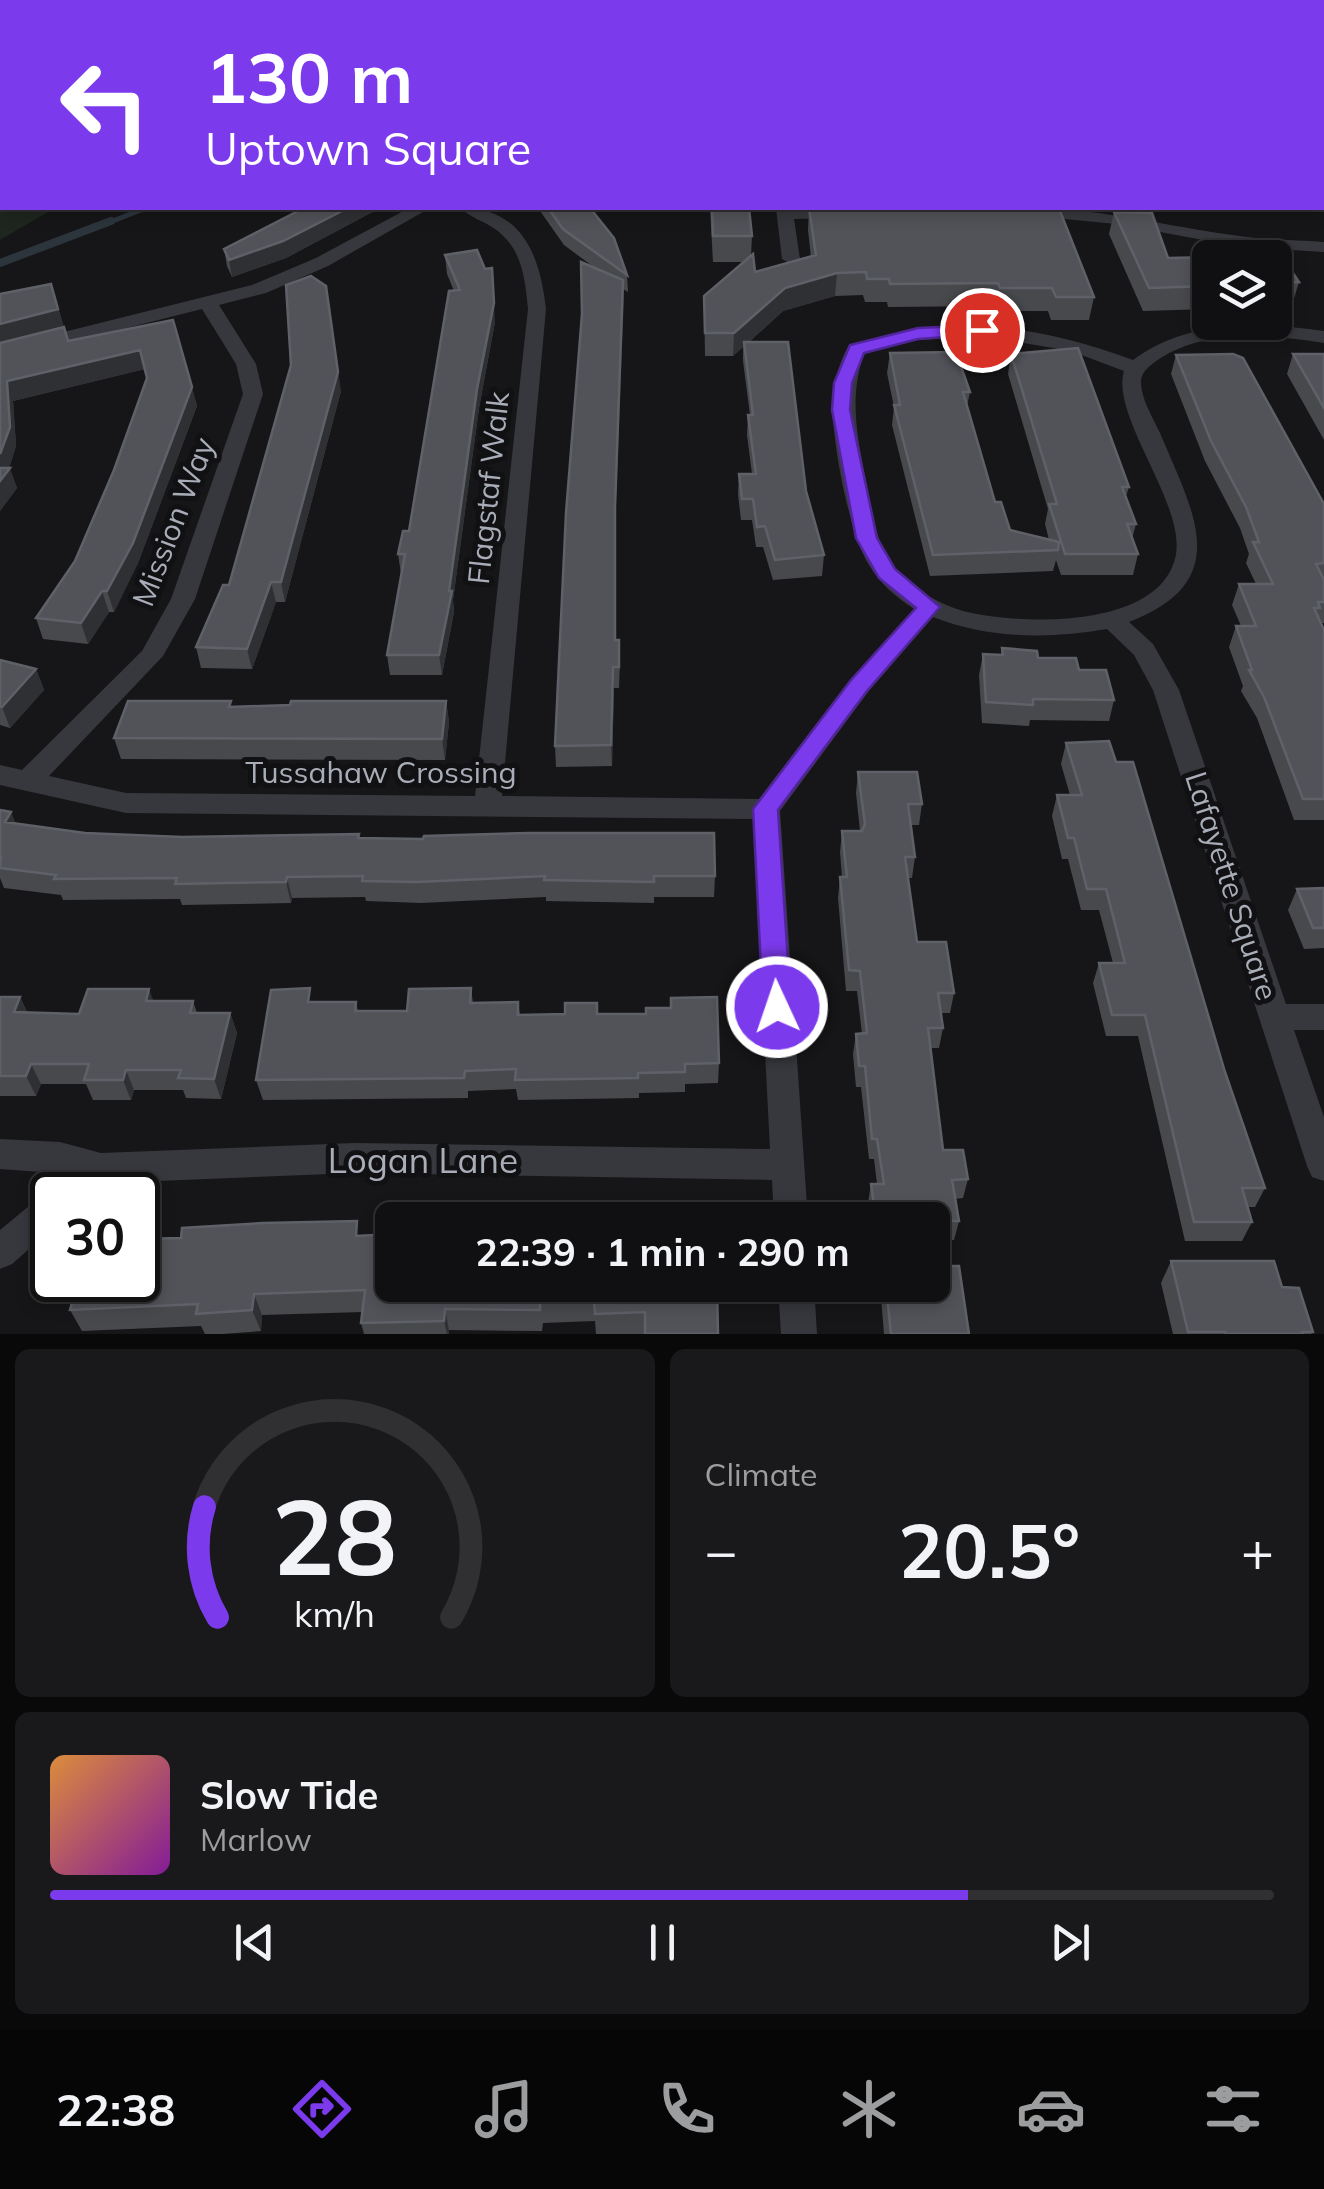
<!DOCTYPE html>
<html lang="en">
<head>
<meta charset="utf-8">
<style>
  body { margin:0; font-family:Mulish,sans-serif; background:#19191b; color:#f1f3f6; height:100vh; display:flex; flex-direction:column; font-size:38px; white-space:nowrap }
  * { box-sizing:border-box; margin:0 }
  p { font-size:32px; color:#9c9d9f }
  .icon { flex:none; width:55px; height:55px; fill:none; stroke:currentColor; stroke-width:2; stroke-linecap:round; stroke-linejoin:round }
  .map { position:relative; height:1334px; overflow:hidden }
  .drawer { display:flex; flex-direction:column; gap:15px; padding:15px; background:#09090a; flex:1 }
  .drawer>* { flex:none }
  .top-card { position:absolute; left:0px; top:0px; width:1325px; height:210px; box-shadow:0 5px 15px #0003,0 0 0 2px #303032; background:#7c3aed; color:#fff; overflow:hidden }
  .fabs { position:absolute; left:1192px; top:240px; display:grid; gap:20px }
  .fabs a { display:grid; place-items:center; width:100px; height:100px; border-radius:15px; background:#101012; box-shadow:0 5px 15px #0003,0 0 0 2px #303032; font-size:50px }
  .speed { position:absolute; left:30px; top:1172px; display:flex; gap:20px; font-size:50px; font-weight:700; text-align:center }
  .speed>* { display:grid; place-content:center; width:130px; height:130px; border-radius:50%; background:#101012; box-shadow:0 5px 15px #0003,0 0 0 2px #303032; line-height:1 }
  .speed .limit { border:5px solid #111; border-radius:15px; background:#fff; color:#111 }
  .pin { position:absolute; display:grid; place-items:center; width:85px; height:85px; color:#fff; margin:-42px; border:5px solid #fff; border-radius:50%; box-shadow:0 2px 10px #0007 }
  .me { position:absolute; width:110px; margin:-55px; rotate:357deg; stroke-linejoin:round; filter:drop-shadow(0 0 8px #0008) }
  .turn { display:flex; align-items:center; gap:35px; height:210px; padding:0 40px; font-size:45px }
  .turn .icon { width:130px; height:130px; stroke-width:2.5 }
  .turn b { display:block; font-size:70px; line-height:85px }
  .big { font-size:75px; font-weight:700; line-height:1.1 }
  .drawer .card { flex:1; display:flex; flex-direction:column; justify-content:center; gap:15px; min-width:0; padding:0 35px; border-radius:15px; background:#19191b }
  .drawer .dial { align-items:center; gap:0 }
  .dial svg { height:260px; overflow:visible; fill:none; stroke:#303032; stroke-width:7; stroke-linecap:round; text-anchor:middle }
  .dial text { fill:#f1f3f6; stroke:none }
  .song { display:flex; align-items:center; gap:30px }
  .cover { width:120px; height:120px; border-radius:15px; background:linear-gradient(135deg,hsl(30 70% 55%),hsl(290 70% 35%)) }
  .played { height:10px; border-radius:5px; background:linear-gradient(90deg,#7c3aed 75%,#303032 75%) }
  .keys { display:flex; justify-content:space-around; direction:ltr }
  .heat { display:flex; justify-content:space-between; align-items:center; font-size:55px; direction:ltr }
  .drawer .tiles { flex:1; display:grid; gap:15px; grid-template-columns:1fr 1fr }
  .card:last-child { grid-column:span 2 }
  .trip { position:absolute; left:375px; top:1202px; width:575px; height:100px; border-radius:15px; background:#101012; box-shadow:0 5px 15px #0003,0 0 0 2px #303032; font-weight:700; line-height:100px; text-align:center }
  .tabs { display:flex; height:160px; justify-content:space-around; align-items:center; background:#060607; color:#9c9d9f }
  .tabs .icon { width:70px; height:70px }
  .tabs .active { color:#7c3aed }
  .tabs b { font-size:45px; color:#f1f3f6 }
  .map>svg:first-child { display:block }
</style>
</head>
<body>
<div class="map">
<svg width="1324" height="1334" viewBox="0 0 1324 1334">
  <rect width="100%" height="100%" fill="#161618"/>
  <path fill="#1e261f" d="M 0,0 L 403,0 L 2,2 L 2,208 L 55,208 L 0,240 Z"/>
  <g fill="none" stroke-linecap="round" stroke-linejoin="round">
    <path stroke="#2c353c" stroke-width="5" d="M 105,224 L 146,208"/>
    <path stroke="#2c353c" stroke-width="8" d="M 0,263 L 111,221"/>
    <path fill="#37383d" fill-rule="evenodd" d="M 409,208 L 430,208 L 328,266 L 266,293 L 219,305 L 256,364 L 263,394 L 195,599 L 163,656 L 49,776 L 126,793 L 475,796 L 528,309 C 525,278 522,248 495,229 C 484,221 469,217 461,208 C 523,208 540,256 546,309 L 502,796 L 759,799 L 850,680 L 914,609 C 896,597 880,584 869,565 C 849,534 830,434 833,397 C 835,379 840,360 849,345 C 960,317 1025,321 1133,360 C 1188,319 1259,322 1324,331 L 1324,343 C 1271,335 1206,328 1159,359 C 1151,365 1141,371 1141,382 C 1141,399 1153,418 1160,433 C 1193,512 1236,581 1129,622 L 1153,644 L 1179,690 L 1286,1004 L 1324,1004 L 1324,1030 L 1294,1030 L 1324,1117 L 1324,1181 L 1312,1177 L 1307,1166 L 1153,690 L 1134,655 L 1107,629 C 1049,639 989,639 933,617 L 868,692 L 780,811 L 808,1220 L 774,1220 L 772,1180 L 355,1173 L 108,1183 L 94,1195 L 52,1195 L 52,1229 L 12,1264 L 0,1269 L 0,1230 L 40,1197 L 53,1192 L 68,1174 L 0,1169 L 0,1139 L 60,1142 L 101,1153 L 355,1143 L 770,1149 L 753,819 L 126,813 L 0,785 L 0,765 L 22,770 L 142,651 L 171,599 L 243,394 L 236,364 L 202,309 L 0,360 L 0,348 L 252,285 L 316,258 ZM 983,336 L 1071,351 L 1124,371 C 1110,418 1189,507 1175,559 C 1156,630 1017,625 963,611 C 939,604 915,590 898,572 C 874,545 871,506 864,472 C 856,429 850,395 864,353 L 918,340 Z
      M 776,208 L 840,208 L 849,213 L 840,218 L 794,219 L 800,259 L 791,264 L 782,259 Z
      M 992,208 C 1076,202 1156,225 1239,236 C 1267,240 1296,240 1324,242 L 1324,252 L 1241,247 L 1117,224 L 1001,213 Z
      M 778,1285 L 814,1285 L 817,1334 L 781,1334 Z"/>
  </g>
  <path fill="#47494d" d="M 1324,0 L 1324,100 L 1322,100 L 1322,2 Z
    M 304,208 L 380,208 L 286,258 L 232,277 L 227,266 L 224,249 Z
    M 538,208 L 590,208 L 627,275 L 628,292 L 623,289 L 615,527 L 616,640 L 620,661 L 619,688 L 614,688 L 612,766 L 556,767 L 555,746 L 595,268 L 564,245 Z
    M 710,208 L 749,208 L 752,236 L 751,256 L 755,272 L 811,257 L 808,230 L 809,208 L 1094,297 L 1089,320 L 1051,320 L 1048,311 L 996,311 L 995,306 L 888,307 L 887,302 L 865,302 L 863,295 L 835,296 L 783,311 L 749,342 L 806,491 L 824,555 L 822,576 L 773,580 L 763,547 L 756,547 L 752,520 L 741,520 L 738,494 L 739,474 L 752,474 L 747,435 L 748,415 L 750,415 L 743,361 L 743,347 L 733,356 L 705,356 L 704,296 L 744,262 L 713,262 Z
    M 1114,212 L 1168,258 L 1210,258 L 1210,309 L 1143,311 L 1109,234 Z
    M 445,255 L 495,322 L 479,408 L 453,600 L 454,612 L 442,675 L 390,675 L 387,655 L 401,574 L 398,554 L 409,531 L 454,291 L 447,274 Z
    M 1275,261 L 1299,282 L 1292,305 L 1275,306 Z
    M 51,284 L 68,341 L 173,320 L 197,406 L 138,563 L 114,612 L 109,612 L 88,644 L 43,639 L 36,618 L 75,561 L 114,470 L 147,378 L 145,369 L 13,401 L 16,446 L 9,468 L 17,488 L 0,511 L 0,294 Z
    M 890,353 L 970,392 L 967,406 L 995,502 L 1010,530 L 1049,540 L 1045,524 L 1048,509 L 1008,374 L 1011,354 L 1129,487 L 1126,496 L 1136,524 L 1132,539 L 1138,554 L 1133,575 L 1061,575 L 1056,560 L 1053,571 L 930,576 L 892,425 L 894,407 L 887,373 Z
    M 1293,354 L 1324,354 L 1324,440 L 1287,374 Z
    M 1176,355 L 1324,504 L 1324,623 L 1321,623 L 1324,630 L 1324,820 L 1294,820 L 1257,718 L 1241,691 L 1243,686 L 1229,647 L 1236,626 L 1241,626 L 1232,605 L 1239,584 L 1256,584 L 1246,563 L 1249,554 L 1240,528 L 1205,461 L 1171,374 Z
    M 341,391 L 285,602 L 276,602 L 252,669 L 201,668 L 196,647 Z
    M 1002,648 L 1079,670 L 1114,700 L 1109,721 L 1030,720 L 1029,726 L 982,723 L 979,675 L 983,654 L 1001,655 Z
    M 0,660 L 36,669 L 44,690 L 10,728 L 0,725 Z
    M 446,701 L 449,722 L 445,760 L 121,759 L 114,738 L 232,707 Z
    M 1066,743 L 1225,1072 L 1265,1188 L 1255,1207 L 1248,1207 L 1252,1222 L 1242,1241 L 1185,1241 L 1138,1036 L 1106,1036 L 1093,983 L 1099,963 L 1113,963 L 1099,910 L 1081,910 L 1068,859 L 1062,859 L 1052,816 L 1057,795 L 1070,795 L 1061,764 Z
    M 858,772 L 922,804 L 919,825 L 911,825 L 915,857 L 912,878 L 908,878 L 917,942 L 954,993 L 950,1013 L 941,1013 L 943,1028 L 939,1048 L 931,1048 L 943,1150 L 968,1179 L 963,1198 L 955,1199 L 959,1221 L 954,1240 L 932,1241 L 932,1220 L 870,1220 L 868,1203 L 871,1184 L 877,1184 L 874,1159 L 869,1159 L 861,1087 L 856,1087 L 853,1054 L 856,1034 L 862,1034 L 857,991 L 846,991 L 838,898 L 840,877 L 842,877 L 840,852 L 842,831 L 860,831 L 856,793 Z
    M 0,810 L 16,824 L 85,833 L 182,837 L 359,834 L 360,838 L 715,876 L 714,897 L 654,897 L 654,903 L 546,901 L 546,897 L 421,903 L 366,901 L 365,897 L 292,898 L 291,903 L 182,905 L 180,899 L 63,900 L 61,895 L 4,888 L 0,878 Z
    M 1324,888 L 1324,948 L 1304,949 L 1288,910 L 1297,889 Z
    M 471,988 L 473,1003 L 518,1002 L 520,1015 L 597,1014 L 719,1063 L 718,1083 L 685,1084 L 685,1092 L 639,1093 L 639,1098 L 518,1100 L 516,1089 L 468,1091 L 468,1098 L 263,1100 L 256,1080 L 314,1002 L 356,1002 L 358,1011 L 407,1011 Z
    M 0,997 L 20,997 L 27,1012 L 79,1014 L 154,1001 L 193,1001 L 197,1013 L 230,1013 L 237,1033 L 221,1099 L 186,1098 L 183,1090 L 134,1090 L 131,1100 L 93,1100 L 86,1084 L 41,1084 L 36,1096 L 0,1096 Z
    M 361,1235 L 717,1285 L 718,1334 L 596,1334 L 595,1321 L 543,1323 L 542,1331 L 449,1330 L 449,1334 L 364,1334 L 361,1323 L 363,1312 L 262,1315 L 261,1331 L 223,1334 L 205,1334 L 201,1326 L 82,1331 L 70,1310 Z
    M 1171,1261 L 1282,1287 L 1313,1332 L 1311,1334 L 1173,1334 L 1161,1283 Z
    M 880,1285 L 932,1285 L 969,1334 L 884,1334 Z"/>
  <path fill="#2f3033" d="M 348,208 L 380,208 L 286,258 L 232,277 L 229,260 Z
    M 492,268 L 495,322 L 479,408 L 453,600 L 454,612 L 442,675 L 439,655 Z
    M 837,273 L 835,296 L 783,311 L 744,346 L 744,342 L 743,347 L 733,356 L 734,333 L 785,288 Z
    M 623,280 L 624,299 L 615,527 L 615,507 Z
    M 326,286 L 341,391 L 285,602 L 281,582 Z
    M 58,309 L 64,328 L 0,344 L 0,324 Z
    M 140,350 L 145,369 L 13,401 L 16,446 L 8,471 L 10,468 L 17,488 L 0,511 L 0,454 L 7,381 Z
    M 192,387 L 197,406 L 138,563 L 114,612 L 107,591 Z
    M 271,582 L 276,602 L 252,669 L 247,649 Z
    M 102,591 L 109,612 L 88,644 L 81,623 Z
    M 613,667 L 614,688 L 612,766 L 611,745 Z
    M 36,669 L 44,690 L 10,728 L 2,707 Z
    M 446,701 L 449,722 L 445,760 L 442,739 Z
    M 11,812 L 20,833 L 5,822 Z
    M 287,877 L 292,898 L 291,903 L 286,882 Z
    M 149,989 L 157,1010 L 146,1001 Z
    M 20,997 L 29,1018 L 14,1012 Z
    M 230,1013 L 237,1033 L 221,1099 L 214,1079 Z
    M 31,1064 L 41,1084 L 36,1096 L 26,1076 Z
    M 126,1070 L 134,1090 L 131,1100 L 123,1080 Z
    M 254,1294 L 262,1315 L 261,1331 L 252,1310 Z
    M 445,1309 L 449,1330 L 449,1334 L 447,1334 L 444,1321 Z"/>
  <path fill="#525359" stroke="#5f6168" stroke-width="2.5" d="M 997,0 L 1324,0 L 1324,74 L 1322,74 L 1322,2 L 996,2 Z
    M 304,208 L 348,208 L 283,241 L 229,260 L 224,249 Z
    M 548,208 L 590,208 L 614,238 L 627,275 L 563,229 Z
    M 712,208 L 749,208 L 752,236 L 713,236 Z
    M 809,208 L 1060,211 L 1094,297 L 1056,297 L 1052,288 L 1000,288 L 998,283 L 890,284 L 889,279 L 867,279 L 866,272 L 837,273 L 785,288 L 734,333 L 705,333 L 704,296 L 753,254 L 755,272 L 816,255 Z
    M 1114,212 L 1152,213 L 1168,258 L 1216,257 L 1210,258 L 1210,286 L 1149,288 Z
    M 477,250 L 485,269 L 492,268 L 494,303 L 477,389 L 449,591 L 452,591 L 439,655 L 387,655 L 405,554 L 398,554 L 403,531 L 409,531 L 449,291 L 460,290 L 445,255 Z
    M 1275,261 L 1285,261 L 1299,282 L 1275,283 Z
    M 581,262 L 623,280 L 615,507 L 615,640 L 619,640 L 619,667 L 613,667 L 611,745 L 555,746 L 566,513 L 582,314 Z
    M 311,276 L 326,286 L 338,372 L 281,582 L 271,582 L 247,649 L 196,647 L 223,585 L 229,585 L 291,365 L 286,285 Z
    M 51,284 L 58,309 L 0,324 L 0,294 Z
    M 173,320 L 192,387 L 133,543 L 107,591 L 102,591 L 81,623 L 36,618 L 75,561 L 114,470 L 147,378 L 140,350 L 7,381 L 10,427 L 0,454 L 0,343 L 64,327 L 68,341 Z
    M 744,342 L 788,342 L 806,491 L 824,555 L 775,560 L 765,526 L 757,527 L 753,499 L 742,499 L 739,474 L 756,474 L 748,415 L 753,415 Z
    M 1078,348 L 1129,487 L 1122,487 L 1136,524 L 1127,524 L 1138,554 L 1065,554 L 1049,504 L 1057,504 L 1011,354 Z
    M 956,352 L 970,392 L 963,392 L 995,502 L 1001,502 L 1010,530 L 1059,542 L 1058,550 L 933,555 L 894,405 L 900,405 L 890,353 Z
    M 1233,354 L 1243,358 L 1324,504 L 1324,563 L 1316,564 L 1324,580 L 1324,602 L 1318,602 L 1320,608 L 1314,608 L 1324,630 L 1324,799 L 1303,799 L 1264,697 L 1249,670 L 1252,670 L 1236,626 L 1256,626 L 1239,584 L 1273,584 L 1253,542 L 1259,542 L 1246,507 L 1211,441 L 1176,355 Z
    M 1293,354 L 1324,354 L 1324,408 Z
    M 0,468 L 10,468 L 0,481 Z
    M 1002,648 L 1037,651 L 1038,658 L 1076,658 L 1079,670 L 1106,670 L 1114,700 L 1033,699 L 1033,705 L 986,702 L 983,654 L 1003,655 Z
    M 0,660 L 36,669 L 2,707 L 0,706 Z
    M 128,701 L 231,701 L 229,707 L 290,705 L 291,701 L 446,701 L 442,739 L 114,738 Z
    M 1109,741 L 1116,762 L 1133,762 L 1225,1072 L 1265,1188 L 1242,1188 L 1252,1222 L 1194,1222 L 1145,1015 L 1112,1015 L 1099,963 L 1125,963 L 1106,889 L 1087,889 L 1074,838 L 1068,838 L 1057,795 L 1082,795 L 1066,743 Z
    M 858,772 L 917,772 L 922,804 L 908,804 L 915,857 L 905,857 L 917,942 L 946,942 L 954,993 L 938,993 L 943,1028 L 928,1028 L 943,1150 L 963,1150 L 968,1179 L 952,1180 L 959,1221 L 876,1220 L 871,1184 L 884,1184 L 877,1139 L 872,1139 L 865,1066 L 859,1066 L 856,1034 L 867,1033 L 860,971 L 849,970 L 840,877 L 847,877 L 842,831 L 862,831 L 865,824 Z
    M 0,810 L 11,812 L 5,822 L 85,833 L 182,837 L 359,834 L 358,838 L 423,839 L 424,836 L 529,833 L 714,833 L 715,876 L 654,876 L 654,882 L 544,880 L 545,876 L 417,882 L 362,881 L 363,876 L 287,877 L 286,882 L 175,884 L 177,878 L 54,879 L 56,875 L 0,868 L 1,857 L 0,856 Z
    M 1324,888 L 1324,928 L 1313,928 L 1297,889 Z
    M 310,988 L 308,1002 L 356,1002 L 355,1011 L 407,1011 L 409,989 L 471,988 L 470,1003 L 518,1002 L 518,1015 L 565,1014 L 565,1003 L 597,1003 L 597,1014 L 646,1014 L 646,1008 L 671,1008 L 671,998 L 717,997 L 719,1063 L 685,1064 L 685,1072 L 638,1073 L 638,1078 L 515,1080 L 516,1069 L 465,1071 L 464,1078 L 256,1080 L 271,990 Z
    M 88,989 L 149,989 L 146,1001 L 193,1001 L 190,1013 L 230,1013 L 214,1079 L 178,1078 L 181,1070 L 126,1070 L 123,1080 L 84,1080 L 89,1064 L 31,1064 L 26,1076 L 0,1076 L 0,997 L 20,997 L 14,1012 L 79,1014 Z
    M 501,1217 L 595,1218 L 595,1220 L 501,1220 Z
    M 451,1218 L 450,1220 L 412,1220 Z
    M 357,1221 L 356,1236 L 392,1234 L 392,1285 L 717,1285 L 718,1334 L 645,1334 L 645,1312 L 595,1314 L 594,1300 L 540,1302 L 540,1310 L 445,1309 L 444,1321 L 361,1323 L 365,1290 L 254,1294 L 252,1310 L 196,1314 L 198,1304 L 70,1310 L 78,1280 L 138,1280 L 138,1239 L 181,1238 L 182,1228 L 263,1223 Z
    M 1171,1261 L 1274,1261 L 1282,1287 L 1299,1288 L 1313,1332 L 1302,1332 L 1303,1334 L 1226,1334 L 1225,1332 L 1188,1332 Z
    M 932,1266 L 959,1266 L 969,1334 L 891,1334 L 886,1285 L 932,1285 Z"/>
  <path fill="#7c3aed" stroke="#51269a" stroke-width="2.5" d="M 982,325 L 991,330 L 989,334 L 918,339 L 864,353 L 852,383 L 850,410 L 877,538 L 895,569 L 940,607 L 867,691 L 778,810 L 791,1007 L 787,1015 L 777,1019 L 767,1015 L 763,1007 L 753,809 L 851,680 L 916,608 L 879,578 L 856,538 L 832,410 L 834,383 L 850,345 L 918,328 Z"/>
  <g text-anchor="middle" stroke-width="10" stroke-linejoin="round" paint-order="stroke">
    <g font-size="30" fill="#a8adb8" stroke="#111113">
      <text transform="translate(489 488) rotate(-84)" y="10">Flagstaf Walk</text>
      <text transform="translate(174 522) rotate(-69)" y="10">Mission Way</text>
      <text x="381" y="783">Tussahaw Crossing</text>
      <text transform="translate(1231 886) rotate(72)" y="10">Lafayette Square</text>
    </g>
    <g font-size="35" fill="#a8adb8" stroke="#111113">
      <text x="423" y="1173">Logan Lane</text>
    </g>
  </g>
</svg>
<div class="fabs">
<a><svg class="icon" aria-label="layers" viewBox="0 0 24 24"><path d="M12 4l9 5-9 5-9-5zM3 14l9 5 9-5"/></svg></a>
</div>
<div class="speed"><div class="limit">30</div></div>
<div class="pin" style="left:982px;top:330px;background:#d93025"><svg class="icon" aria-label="arrive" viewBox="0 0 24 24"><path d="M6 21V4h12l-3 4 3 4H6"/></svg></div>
<svg class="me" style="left:777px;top:1007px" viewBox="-20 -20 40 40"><circle r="17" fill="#7c3aed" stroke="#fff" stroke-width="3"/><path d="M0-11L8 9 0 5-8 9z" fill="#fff"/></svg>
<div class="trip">22:39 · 1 min · 290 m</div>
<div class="top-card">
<div class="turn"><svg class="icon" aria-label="left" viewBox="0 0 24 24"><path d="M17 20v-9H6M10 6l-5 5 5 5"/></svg><div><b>130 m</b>Uptown Square</div></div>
</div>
</div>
<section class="drawer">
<div class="tiles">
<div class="card dial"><svg viewBox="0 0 100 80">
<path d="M14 69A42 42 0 1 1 86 69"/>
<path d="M14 69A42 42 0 0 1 10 35" stroke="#7c3aed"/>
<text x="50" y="56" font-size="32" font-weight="700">28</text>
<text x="50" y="72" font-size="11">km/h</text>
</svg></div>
<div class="card"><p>Climate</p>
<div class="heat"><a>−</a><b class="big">20.5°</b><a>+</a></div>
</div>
<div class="card">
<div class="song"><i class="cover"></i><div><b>Slow Tide</b><p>Marlow</p></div></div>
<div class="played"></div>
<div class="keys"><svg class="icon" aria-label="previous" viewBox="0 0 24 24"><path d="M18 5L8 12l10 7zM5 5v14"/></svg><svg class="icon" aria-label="pause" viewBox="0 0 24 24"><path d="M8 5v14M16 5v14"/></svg><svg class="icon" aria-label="next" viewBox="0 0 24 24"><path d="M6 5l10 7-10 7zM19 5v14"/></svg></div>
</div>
</div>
</section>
<nav class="tabs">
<b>22:38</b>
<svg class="icon active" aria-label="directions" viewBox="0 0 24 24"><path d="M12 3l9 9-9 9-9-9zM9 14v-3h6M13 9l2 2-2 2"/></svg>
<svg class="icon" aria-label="music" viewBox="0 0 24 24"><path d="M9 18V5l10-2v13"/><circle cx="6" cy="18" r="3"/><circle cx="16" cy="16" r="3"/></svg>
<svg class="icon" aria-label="phone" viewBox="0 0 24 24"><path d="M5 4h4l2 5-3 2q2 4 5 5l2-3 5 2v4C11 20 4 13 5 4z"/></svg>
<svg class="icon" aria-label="climate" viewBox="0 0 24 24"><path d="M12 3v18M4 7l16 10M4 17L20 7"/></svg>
<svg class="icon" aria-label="car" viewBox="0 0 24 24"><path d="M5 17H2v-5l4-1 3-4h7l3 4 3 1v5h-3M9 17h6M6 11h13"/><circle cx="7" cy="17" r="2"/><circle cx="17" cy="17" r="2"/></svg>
<svg class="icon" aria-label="filters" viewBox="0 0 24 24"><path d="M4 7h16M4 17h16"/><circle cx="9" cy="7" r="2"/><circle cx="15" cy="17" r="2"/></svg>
</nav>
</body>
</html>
